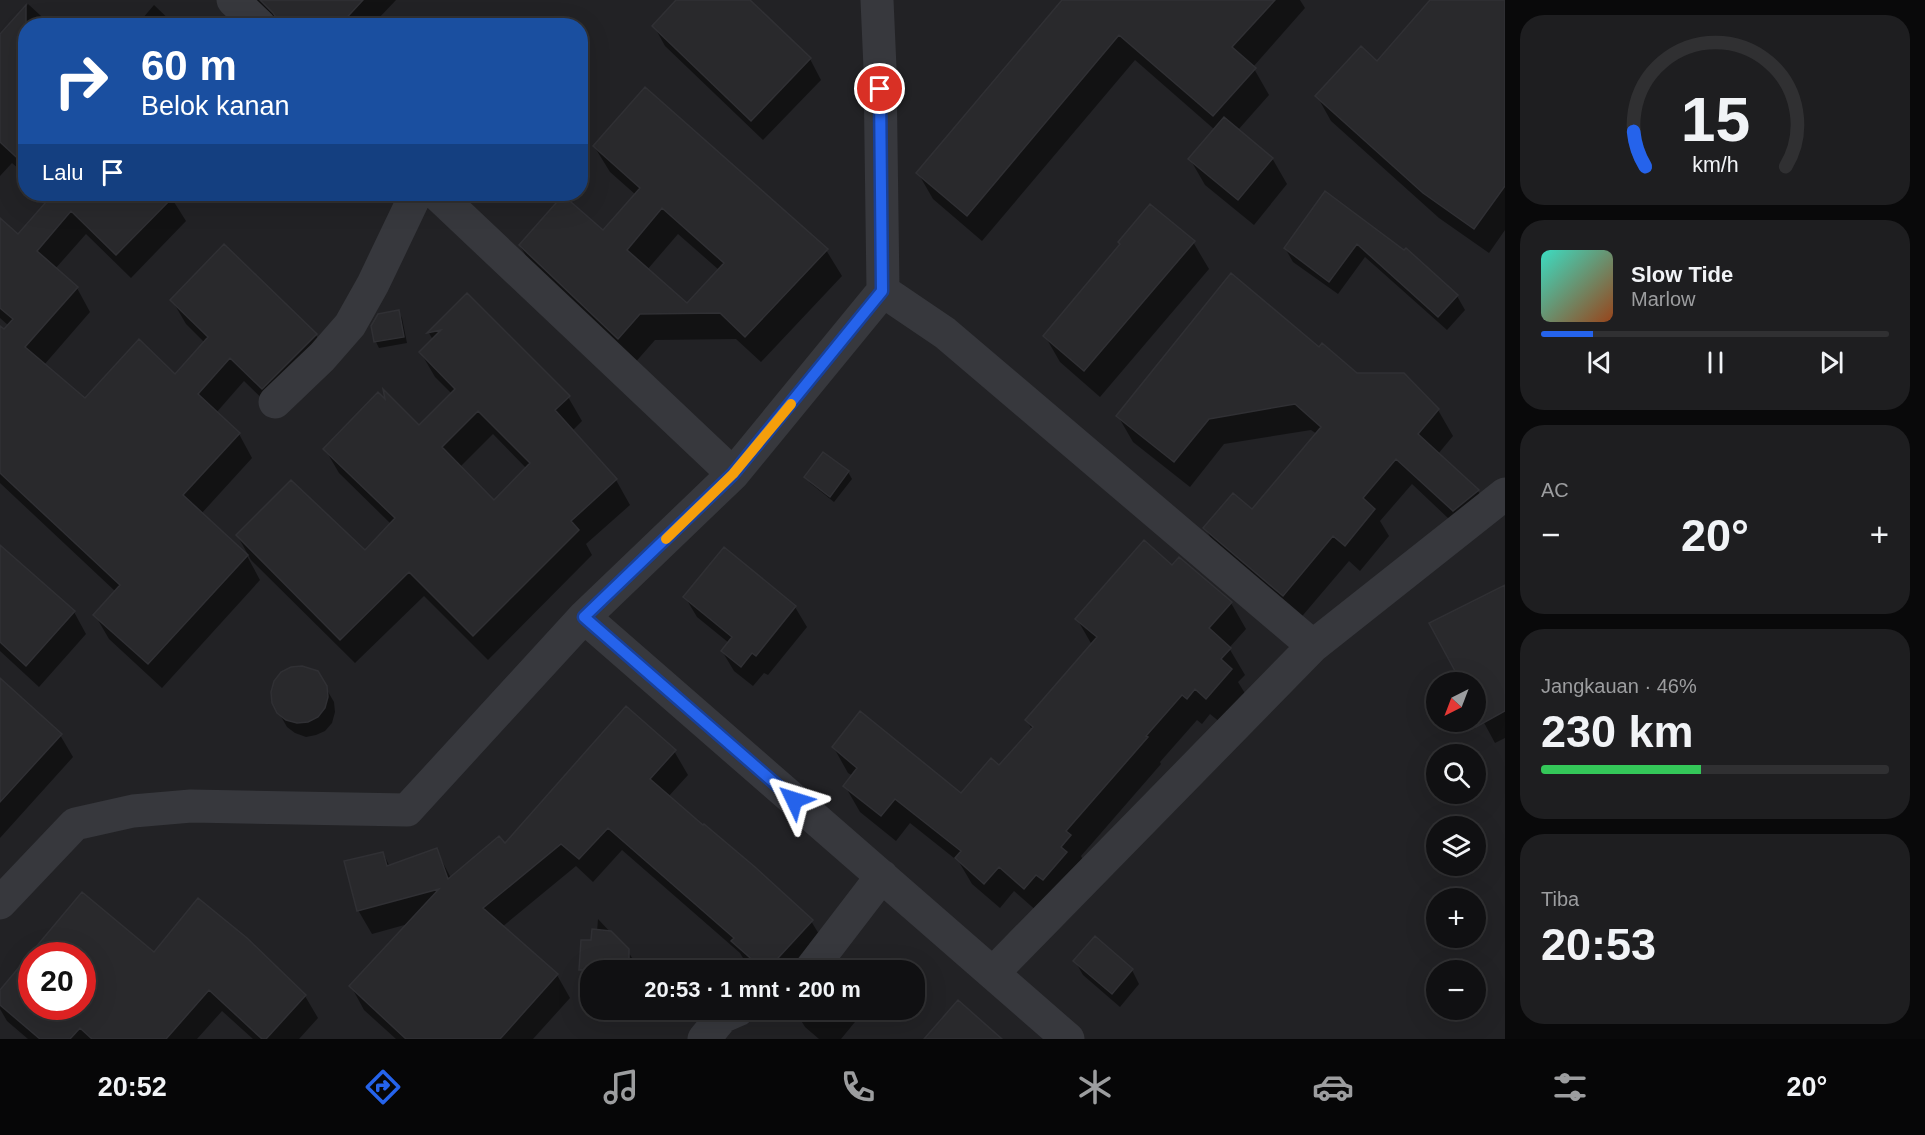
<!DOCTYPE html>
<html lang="id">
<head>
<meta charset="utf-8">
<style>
  body { margin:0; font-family:Helvetica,sans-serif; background:#1e1e20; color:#f1f3f6; height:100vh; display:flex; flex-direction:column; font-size:22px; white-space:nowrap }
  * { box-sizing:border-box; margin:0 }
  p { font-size:20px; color:#9c9d9f }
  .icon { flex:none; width:33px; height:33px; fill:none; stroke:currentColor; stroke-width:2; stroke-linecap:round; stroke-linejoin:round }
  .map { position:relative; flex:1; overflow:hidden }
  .panel { display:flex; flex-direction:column; gap:15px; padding:15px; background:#09090a; width:420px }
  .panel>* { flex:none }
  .banner { position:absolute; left:18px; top:18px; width:570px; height:183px; border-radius:24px; box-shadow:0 6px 24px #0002,0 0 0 2px #303032; background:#1a4fa0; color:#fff; overflow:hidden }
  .needle { width:39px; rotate:222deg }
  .tools { position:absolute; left:1426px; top:672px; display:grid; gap:12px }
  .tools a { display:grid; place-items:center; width:60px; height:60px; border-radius:50%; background:#101012; box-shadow:0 6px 24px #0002,0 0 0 2px #303032; font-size:30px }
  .speed { position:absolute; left:18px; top:942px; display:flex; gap:12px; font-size:30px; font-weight:700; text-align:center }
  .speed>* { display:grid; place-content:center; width:78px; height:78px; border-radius:50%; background:#101012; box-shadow:0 6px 24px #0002,0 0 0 2px #303032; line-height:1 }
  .speed .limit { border:9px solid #d22; background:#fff; color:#111 }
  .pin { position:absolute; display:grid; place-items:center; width:51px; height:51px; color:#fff; margin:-26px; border:3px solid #fff; border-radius:50%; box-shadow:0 2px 6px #0007 }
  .me { position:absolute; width:66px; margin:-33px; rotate:311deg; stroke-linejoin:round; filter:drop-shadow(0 0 4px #0008) }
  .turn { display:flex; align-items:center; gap:21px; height:126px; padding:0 24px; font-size:27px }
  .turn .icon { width:78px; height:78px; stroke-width:2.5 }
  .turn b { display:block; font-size:42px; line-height:51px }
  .then { display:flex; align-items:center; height:57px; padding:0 24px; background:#0003; gap:12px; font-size:22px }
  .big { font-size:45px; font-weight:700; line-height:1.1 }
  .panel .card { flex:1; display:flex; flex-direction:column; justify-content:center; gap:9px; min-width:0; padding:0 21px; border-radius:24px; background:#1e1e20 }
  .panel .dial { align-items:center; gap:0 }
  .dial svg { height:156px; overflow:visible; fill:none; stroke:#303032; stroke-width:7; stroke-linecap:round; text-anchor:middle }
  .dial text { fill:#f1f3f6; stroke:none }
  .song { display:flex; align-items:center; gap:18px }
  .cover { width:72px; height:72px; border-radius:9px; background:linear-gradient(135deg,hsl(170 70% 55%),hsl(20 70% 35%)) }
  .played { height:6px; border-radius:3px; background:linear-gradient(90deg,#2563eb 15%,#303032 15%) }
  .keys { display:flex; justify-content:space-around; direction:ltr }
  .heat { display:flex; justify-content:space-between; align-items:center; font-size:33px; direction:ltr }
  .charge { height:9px; border-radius:4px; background:linear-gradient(90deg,#34c759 46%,#303032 0) }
  .trip { position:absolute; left:580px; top:960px; width:345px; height:60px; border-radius:24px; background:#101012; box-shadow:0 6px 24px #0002,0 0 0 2px #303032; font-weight:700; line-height:60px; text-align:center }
  .tabs { display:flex; height:96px; justify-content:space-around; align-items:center; background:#060607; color:#9c9d9f }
  .tabs .icon { width:42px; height:42px }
  .tabs .current { color:#2563eb }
  .tabs b { font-size:27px; color:#f1f3f6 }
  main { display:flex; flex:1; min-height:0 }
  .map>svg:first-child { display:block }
</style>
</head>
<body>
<main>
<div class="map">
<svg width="1505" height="1039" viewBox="0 0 1505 1039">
  <rect width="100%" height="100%" fill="#161618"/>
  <path fill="#222225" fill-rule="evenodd" d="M 0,0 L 1505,0 L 1505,1039 L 0,1039 ZM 26,26 L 580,26 L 580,194 L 26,194 ZM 1437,682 L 1476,682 L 1476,722 L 1437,722 ZM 1437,754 L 1476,754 L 1476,794 L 1437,794 ZM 1437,826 L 1476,826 L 1476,866 L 1437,866 ZM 1437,898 L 1476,898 L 1476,938 L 1437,938 ZM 32,956 L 82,956 L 82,1006 L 32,1006 ZM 591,970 L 915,970 L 915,1010 L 591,1010 ZM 1437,970 L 1476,970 L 1476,1010 L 1437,1010 Z"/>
  <path fill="#0007" fill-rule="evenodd" d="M 226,0 L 396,0 L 379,18 L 381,21 L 376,26 L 277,26 L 262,11 Z
    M 678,0 L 748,0 L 810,59 L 821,80 L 763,140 L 665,46 L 654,26 Z
    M 1085,0 L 1300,0 L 1305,8 L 1253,67 L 1269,95 L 1238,130 L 1272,158 L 1287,184 L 1254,225 L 1205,185 L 1190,159 L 1215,130 L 1135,60 L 982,241 L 933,199 L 918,173 Z
    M 1505,0 L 1505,230 L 1489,253 L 1439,218 L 1331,121 L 1317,96 L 1377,63 Z
    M 28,4 L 52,26 L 26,26 L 26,175 L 12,163 L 0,176 L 0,37 Z
    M 154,5 L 176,26 L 136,26 Z
    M 594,146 L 826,250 L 842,276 L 761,362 L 736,339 L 655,340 L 633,365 L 536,272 L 520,246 L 603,232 L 636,195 L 610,172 ZM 678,234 L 719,270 L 687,305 L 647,270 Z
    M 1325,193 L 1457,296 L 1465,310 L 1447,330 L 1365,257 L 1338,294 L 1293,262 L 1285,248 Z
    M 44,194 L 169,194 L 186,221 L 131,278 L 86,234 L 55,269 L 77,288 L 90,312 L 44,365 L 85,400 L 175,376 L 205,343 L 186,324 L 172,300 L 316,335 L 330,359 L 276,412 L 244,381 L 216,413 L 239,434 L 252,458 L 201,514 L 247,556 L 260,580 L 162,688 L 109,639 L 95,615 L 116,592 L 0,483 L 0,336 L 9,326 L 0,318 L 0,220 L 19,237 L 50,199 Z
    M 1193,242 L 1209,269 L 1100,397 L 1060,362 L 1045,336 L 1122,245 Z
    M 467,295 L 568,397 L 582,421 L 572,431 L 616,480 L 630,505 L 586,544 L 592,555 L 488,660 L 424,596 L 355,663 L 251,560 L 237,535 L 365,552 L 391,524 L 339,473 L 325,449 L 419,427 L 452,394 L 435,377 L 421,353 L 433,340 L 429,333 ZM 493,434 L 527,469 L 494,502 L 460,467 Z
    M 398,312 L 402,318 L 407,343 L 379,348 L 376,342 L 373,326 Z
    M 1319,349 L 1356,374 L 1438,410 L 1453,436 L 1438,454 L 1478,491 L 1493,517 L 1468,537 L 1412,484 L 1380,521 L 1389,536 L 1360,571 L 1349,561 L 1298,621 L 1220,554 L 1205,528 L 1252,511 L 1317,434 L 1311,430 L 1224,444 L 1190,487 L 1133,442 L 1118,416 Z
    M 848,472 L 852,479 L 834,502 L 810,483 L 806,477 Z
    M 0,546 L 74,612 L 86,634 L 39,687 L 0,651 Z
    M 1179,559 L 1231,603 L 1246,629 L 1229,648 L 1245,675 L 1238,682 L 1246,695 L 1221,723 L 1210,714 L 1202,724 L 1197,720 L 1160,762 L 1161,764 L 1081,856 L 1084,862 L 1039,913 L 1014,891 L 1000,908 L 972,884 L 959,862 L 910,823 L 896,841 L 860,812 L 845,786 L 853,776 L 848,773 L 834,748 L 961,795 L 999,767 L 1032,730 L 1027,720 L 1092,645 L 1077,619 L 1172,567 Z
    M 1505,587 L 1505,738 L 1495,743 L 1476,708 L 1476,682 L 1463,682 L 1431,623 Z
    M 685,597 L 795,607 L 807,627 L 768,675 L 764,673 L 753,686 L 734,671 L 722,651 L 729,643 L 697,617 Z
    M 317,673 L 334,702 L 335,712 L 332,723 L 325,731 L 316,735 L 306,737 L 295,733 L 287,727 L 279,713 Z
    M 0,701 L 60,735 L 73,757 L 0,838 Z
    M 674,751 L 688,775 L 668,797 L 811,921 L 825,944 L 801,970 L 753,970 L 747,965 L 740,953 L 622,850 L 593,882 L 576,866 L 502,927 L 557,975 L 570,998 L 533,1039 L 396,1039 L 364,1010 L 351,986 L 408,924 L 372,934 L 358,910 L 383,853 L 390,867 L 436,850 L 451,878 L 505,846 Z
    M 82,894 L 154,954 L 246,940 L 305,996 L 318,1018 L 299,1039 L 253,1039 L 222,1011 L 197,1039 L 28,1039 L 7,1021 L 0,1009 L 0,993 ZM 32,956 L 82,956 L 82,1006 L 32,1006 Z
    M 598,919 L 627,950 L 636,964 L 636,970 L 594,970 Z
    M 1075,961 L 1132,970 L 1139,984 L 1120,1007 L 1083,975 Z
    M 801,1010 L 863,1010 L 864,1011 L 841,1039 L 819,1039 L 805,1027 L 797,1014 Z"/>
  <path fill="#29292c" stroke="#303034" stroke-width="1.5" fill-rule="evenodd" d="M 260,0 L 363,0 L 339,26 L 278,26 L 278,20 L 273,13 Z
    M 676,0 L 750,0 L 811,58 L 751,121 L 652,26 Z
    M 1062,0 L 1275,0 L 1232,47 L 1256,68 L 1213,116 L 1119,35 L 967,216 L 916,173 Z
    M 1430,0 L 1505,0 L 1505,186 L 1474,229 L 1423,193 L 1315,96 L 1361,46 L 1377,61 Z
    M 26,5 L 26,166 L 0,142 L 0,34 Z
    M 645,87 L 828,249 L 745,337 L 720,313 L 640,314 L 618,339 L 519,245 L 563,195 L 603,230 L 640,188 L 593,146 ZM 662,208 L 724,263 L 687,303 L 627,250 Z
    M 1224,117 L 1273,158 L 1238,200 L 1188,159 Z
    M 1325,191 L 1404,250 L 1406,248 L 1458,295 L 1438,317 L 1357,244 L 1329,282 L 1284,248 Z
    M 53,194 L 176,194 L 116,255 L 71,211 L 37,251 L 78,287 L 25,347 L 85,398 L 139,339 L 175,374 L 208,337 L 170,300 L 224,244 L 317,334 L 262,389 L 230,358 L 198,394 L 240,433 L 183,495 L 248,555 L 148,664 L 93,615 L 120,585 L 0,473 L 0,326 L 4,329 L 13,319 L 0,308 L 0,218 L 18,234 Z
    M 1150,204 L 1195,241 L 1084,371 L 1043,336 L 1120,244 L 1118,242 Z
    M 1231,273 L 1319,347 L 1322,343 L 1357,373 L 1404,373 L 1439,409 L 1418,434 L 1479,490 L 1453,511 L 1396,459 L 1363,498 L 1375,509 L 1345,546 L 1333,536 L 1283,596 L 1203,528 L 1233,493 L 1252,509 L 1321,427 L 1295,404 L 1209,419 L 1174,462 L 1116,416 Z
    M 467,293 L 570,396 L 555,410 L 617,479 L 571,521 L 579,530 L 473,636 L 409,572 L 340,640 L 236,535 L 291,480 L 365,550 L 395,518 L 323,449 L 378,392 L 385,399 L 383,389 L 419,425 L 455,389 L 419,352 L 441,330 L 427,333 ZM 478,411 L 530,463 L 494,500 L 442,447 Z
    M 399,310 L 404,337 L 374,342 L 371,326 L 378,314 Z
    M 823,452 L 849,471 L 830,497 L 804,477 Z
    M 1144,540 L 1172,565 L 1179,557 L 1232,602 L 1209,628 L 1231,648 L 1221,659 L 1232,669 L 1206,699 L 1195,689 L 1187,699 L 1182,695 L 1146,736 L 1148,737 L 1066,831 L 1071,835 L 1061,847 L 1067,852 L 1043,880 L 1036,875 L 1024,889 L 999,867 L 984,884 L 955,858 L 961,851 L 895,799 L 881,816 L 843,786 L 857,768 L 832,747 L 860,711 L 961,793 L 991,758 L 999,765 L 1033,727 L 1025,720 L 1097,637 L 1075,619 Z
    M 0,545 L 75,611 L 26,666 L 0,642 Z
    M 724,547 L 796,606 L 756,656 L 752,653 L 741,667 L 721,651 L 732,637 L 683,597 Z
    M 1505,585 L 1505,711 L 1476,727 L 1476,682 L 1461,682 L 1429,623 Z
    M 302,666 L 318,671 L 327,686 L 328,697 L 325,708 L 318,717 L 308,722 L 297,723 L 286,720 L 277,713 L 272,703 L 271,692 L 274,681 L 281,672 L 291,667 Z
    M 0,678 L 62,734 L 0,802 Z
    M 626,706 L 676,750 L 650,779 L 703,825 L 704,824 L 755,867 L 813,920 L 767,970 L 764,970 L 731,941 L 734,938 L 608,828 L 579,859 L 561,844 L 483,908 L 558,974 L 500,1039 L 406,1039 L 349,986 L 439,889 L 357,911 L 344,861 L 383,852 L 387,866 L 437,848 L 448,879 L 499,836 L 505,843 Z
    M 82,892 L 154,952 L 198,898 L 247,938 L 306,995 L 266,1039 L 262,1039 L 209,990 L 166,1039 L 92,1039 L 80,1028 L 70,1039 L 40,1039 L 0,1005 L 0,990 ZM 32,956 L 82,956 L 82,1006 L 32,1006 Z
    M 592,929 L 611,931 L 629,949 L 629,970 L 579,970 L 581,940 L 591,940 Z
    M 1095,936 L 1133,969 L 1112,994 L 1073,961 Z
    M 958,1000 L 1002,1039 L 924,1039 Z"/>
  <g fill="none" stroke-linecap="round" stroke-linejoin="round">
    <path stroke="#37383d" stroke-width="33" d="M 233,0 L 260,26
      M 437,194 L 733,474
      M 883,291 L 945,333 L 1313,646
      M 275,402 L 322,357 L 350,325 L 373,284 L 416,194
      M 584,617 L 1068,1039
      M 0,903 L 75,824 L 133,811 L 191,806 L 407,810 L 584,617 L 733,474 L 883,291 L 880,68 L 877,0
      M 810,970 L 882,876
      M 993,973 L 1313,646 L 1505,494
      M 704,1039 L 722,1017 L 738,1010"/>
  </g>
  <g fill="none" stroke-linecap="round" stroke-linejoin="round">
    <g stroke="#184099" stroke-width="15">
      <path id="route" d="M 794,800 L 584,617 L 733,474 L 882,291 L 880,89"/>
    </g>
    <use href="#route" stroke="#2563eb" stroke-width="10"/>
    <path stroke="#f59e0b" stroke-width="10" d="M 666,539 L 733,474 L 791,404"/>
  </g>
</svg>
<div class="tools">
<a><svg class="needle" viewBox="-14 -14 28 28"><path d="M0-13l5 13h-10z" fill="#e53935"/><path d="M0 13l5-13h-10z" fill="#9c9d9f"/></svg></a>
<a><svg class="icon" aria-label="search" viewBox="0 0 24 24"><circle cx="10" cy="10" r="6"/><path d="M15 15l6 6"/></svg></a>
<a><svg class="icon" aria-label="layers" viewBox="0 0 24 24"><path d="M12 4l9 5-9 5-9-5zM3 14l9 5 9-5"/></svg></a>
<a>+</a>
<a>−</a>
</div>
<div class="speed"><div class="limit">20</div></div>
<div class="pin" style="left:880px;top:89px;background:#d93025"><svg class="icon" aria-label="arrive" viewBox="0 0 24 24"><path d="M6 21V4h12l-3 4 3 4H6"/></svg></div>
<svg class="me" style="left:794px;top:800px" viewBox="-20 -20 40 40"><path d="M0-17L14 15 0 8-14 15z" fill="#2563eb" stroke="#fff" stroke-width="4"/></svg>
<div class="trip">20:53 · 1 mnt · 200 m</div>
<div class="banner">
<div class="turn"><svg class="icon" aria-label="right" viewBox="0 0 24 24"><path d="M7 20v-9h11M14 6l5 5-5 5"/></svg><div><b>60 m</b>Belok kanan</div></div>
<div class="then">Lalu<svg class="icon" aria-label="arrive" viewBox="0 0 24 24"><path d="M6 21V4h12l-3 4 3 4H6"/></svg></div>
</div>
</div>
<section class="panel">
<div class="card dial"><svg viewBox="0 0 100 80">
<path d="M14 69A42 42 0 1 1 86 69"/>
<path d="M14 69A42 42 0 0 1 8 51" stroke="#2563eb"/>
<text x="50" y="56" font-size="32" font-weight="700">15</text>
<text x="50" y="72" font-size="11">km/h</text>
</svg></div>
<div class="card">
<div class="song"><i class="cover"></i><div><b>Slow Tide</b><p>Marlow</p></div></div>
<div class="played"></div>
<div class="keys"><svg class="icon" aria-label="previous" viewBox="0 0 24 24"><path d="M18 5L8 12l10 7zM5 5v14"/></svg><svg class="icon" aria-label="pause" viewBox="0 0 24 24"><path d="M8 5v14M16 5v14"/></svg><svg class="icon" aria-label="next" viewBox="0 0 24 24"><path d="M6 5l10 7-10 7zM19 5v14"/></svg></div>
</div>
<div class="card"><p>AC</p>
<div class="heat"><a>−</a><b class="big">20°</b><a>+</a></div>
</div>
<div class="card"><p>Jangkauan · 46%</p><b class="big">230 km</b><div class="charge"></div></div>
<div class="card"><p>Tiba</p><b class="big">20:53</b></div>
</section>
</main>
<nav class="tabs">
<b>20:52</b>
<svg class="icon current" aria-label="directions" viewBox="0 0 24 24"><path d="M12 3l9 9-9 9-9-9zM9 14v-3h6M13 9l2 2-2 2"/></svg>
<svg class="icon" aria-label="music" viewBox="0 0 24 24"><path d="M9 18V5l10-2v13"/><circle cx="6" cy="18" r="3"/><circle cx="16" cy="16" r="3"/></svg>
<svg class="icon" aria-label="phone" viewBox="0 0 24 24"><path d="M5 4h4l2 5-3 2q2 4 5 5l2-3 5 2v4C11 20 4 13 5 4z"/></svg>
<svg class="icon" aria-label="climate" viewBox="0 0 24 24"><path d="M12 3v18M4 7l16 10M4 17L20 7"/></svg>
<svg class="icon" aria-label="car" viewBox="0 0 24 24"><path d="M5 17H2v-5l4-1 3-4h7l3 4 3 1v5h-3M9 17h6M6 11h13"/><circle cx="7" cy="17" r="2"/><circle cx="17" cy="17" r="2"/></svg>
<svg class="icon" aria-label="filters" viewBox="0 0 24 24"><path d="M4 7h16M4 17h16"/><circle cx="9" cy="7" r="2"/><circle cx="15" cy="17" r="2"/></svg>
<b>20°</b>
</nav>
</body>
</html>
